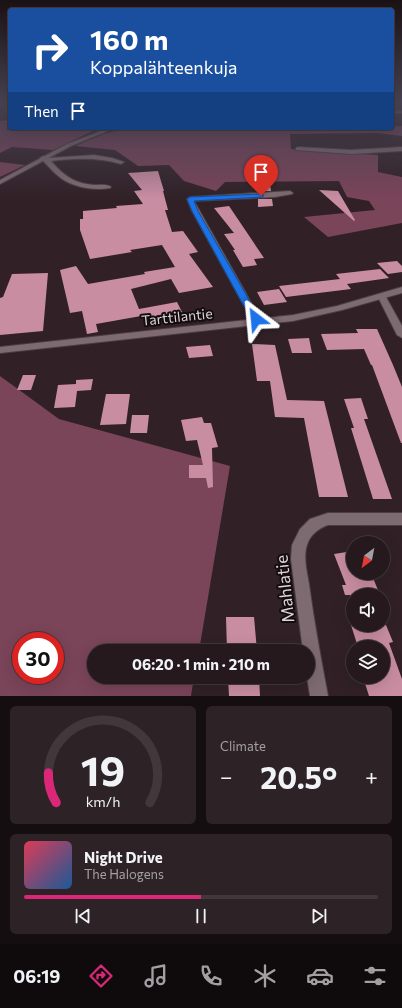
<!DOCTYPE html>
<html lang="en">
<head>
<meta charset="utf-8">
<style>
  body { margin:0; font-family:Commissioner,sans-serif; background:#2d2226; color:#f1f3f6; height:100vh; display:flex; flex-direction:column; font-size:15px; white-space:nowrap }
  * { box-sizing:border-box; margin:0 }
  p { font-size:13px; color:#a3a0a4 }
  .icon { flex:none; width:22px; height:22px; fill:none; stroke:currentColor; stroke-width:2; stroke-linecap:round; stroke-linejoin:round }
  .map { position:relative; height:696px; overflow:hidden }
  .drawer { display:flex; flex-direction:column; gap:10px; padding:10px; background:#140e10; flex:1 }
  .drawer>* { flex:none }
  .top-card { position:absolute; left:8px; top:8px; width:386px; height:122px; border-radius:4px; box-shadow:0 4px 16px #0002,0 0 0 1px #42383b; background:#1a4fa0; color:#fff; overflow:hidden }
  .needle { width:26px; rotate:212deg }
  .controls { position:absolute; left:346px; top:536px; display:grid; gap:8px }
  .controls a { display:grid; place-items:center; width:44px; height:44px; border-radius:50%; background:#25191d; box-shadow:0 4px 16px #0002,0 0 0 1px #42383b; font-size:20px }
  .speed { position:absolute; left:12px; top:632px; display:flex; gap:8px; font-size:20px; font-weight:700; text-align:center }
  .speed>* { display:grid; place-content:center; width:52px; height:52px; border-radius:50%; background:#25191d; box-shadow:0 4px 16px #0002,0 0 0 1px #42383b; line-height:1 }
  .speed .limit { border:6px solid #d22; background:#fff; color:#111 }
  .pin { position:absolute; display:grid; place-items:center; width:34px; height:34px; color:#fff; margin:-41px -17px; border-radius:50% 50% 50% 0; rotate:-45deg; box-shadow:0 0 4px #0007 }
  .pin .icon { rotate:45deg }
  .me { position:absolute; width:44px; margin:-22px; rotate:331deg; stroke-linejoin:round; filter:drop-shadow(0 0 3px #0008) }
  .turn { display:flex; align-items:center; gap:14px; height:84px; padding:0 16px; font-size:18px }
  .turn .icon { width:52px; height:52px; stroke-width:2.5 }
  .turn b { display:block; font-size:28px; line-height:34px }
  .then { display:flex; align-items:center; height:38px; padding:0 16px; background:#0003; gap:8px; font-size:15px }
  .big { font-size:30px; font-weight:700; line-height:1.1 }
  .drawer .tile { flex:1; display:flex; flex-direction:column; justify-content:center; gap:6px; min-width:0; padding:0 14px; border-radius:6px; background:#2d2226 }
  .drawer .dial { align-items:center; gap:0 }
  .dial svg { height:104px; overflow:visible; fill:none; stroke:#42383b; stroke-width:7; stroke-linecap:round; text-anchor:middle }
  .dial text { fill:#f1f3f6; stroke:none }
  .song { display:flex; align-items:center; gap:12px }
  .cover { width:48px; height:48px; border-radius:6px; background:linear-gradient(135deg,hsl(350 70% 55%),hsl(210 70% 35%)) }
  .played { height:4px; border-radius:2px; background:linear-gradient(90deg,#db2777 50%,#42383b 50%) }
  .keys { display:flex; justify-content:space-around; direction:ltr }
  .heat { display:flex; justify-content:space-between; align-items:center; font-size:22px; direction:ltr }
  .drawer .tiles { flex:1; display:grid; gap:10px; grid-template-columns:1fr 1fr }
  .tile:last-child { grid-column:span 2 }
  .trip { position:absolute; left:87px; top:644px; width:228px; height:40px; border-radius:20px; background:#25191d; box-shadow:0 4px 16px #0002,0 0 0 1px #42383b; font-weight:700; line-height:40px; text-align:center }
  .tabs { display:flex; height:64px; justify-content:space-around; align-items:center; background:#0f0a0c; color:#a3a0a4 }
  .tabs .icon { width:28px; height:28px }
  .tabs .selected { color:#db2777 }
  .tabs b { font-size:18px; color:#f1f3f6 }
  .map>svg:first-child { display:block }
</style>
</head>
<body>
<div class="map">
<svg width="402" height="696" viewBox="0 0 402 696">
  <rect width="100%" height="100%" fill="#312127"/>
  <path fill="#7a4459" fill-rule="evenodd" d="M 10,120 L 10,125 L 6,130 L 93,131 L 53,150 L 12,147 L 0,153 L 0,121 Z
    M 392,126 L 402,126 L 402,136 L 377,133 L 290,134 L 291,149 L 378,155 L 378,172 L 402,177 L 402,223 L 328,237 L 304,217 L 375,210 L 369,201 L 347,197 L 339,181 L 225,182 L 216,191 L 184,181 L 169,165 L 138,166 L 115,150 L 75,146 L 104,134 L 127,128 L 392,128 Z
    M 0,162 L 25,165 L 0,177 Z
    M 0,376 L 59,419 L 230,466 L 199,651 L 94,651 L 94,677 L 194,677 L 191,696 L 0,696 ZM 21,641 L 55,641 L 55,675 L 21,675 Z"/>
  <path fill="#c98da2" d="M 158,171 L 164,191 L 163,191 L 168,210 L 165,210 L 172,232 L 183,231 L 198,252 L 189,254 L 213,287 L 179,293 L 171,279 L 131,289 L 139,309 L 177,302 L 182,312 L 142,319 L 141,316 L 96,324 L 98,332 L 87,334 L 82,311 L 70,313 L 60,270 L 76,266 L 88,284 L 145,274 L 144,272 L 175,267 L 162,245 L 130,250 L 132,252 L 90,259 L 80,230 L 80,219 L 83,219 L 83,211 L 117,208 L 116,206 L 143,204 L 134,191 L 142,190 L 128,173 Z
    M 257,183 L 270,183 L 271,191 L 257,191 Z
    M 319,190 L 338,191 L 355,220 L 354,221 Z
    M 258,199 L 272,199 L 273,206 L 258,207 Z
    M 229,206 L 264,258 L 254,259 L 257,265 L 243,267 L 233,250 L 235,250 L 224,234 L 234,233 L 214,208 Z
    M 397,261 L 402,266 L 402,272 L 388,274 L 377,263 Z
    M 380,269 L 389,278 L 347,284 L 351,289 L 286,297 L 279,286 L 340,279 L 336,274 Z
    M 48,273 L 43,331 L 0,335 L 0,298 L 3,297 L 12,274 Z
    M 279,289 L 287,302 L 264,305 L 257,292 Z
    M 356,329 L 377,329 L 393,365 L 402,387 L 402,443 L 401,443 L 372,365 L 371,365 L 364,349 L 327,350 L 321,334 L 358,333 Z
    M 309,338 L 312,353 L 292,353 L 288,339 Z
    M 252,344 L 275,345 L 287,400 L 324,401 L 348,497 L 319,497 L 304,418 L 275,417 L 270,381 L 257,381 Z
    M 210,345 L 213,356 L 189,358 L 186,347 Z
    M 23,375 L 36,375 L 31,390 L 17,390 Z
    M 93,379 L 91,390 L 77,391 L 75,407 L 54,408 L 58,385 L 76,384 L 76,380 Z
    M 106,394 L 130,394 L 126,424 L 100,425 Z
    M 361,398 L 368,419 L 364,419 L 392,499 L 373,499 L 351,428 L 354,428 L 344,399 Z
    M 132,415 L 149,415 L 147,433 L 130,433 Z
    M 202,417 L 204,423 L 211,423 L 218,447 L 212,448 L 213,487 L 208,488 L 206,478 L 189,478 L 189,465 L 203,465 L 197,440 L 186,441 L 181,420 Z
    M 353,551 L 353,573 L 371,573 L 380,595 L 353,595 L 352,601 L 350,595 L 345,595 L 342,585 L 346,585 L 334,554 Z
    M 226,617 L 254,617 L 257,651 L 227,651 Z
    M 351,625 L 386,625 L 393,642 L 389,643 L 402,679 L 402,696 L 369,696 L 363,677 L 383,677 L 383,644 L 358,647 Z
    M 228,677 L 259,677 L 260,696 L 229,696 Z"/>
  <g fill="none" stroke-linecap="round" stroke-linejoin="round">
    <g stroke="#4b3e43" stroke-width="2">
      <path id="minor" d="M 6,109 L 10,109 L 10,111 L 6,111 Z
        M 392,111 L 402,111 L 402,113 L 392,113 Z
        M 298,147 L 351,150 L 402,147 L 402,151 L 351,154 L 296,150 L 296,148 Z
        M 94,155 L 112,158 L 124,162 L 121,164 C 98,157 75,158 51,161 C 64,176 75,184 96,185 C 101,185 107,184 111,187 L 110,188 C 93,191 69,187 56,174 C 50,169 46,163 40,158 L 43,156 L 48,158 Z
        M 290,191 L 293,193 L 292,194 L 275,197 L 194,201 L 262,322 L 260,324 L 254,324 L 192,211 L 187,199 L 190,197 Z
        M 382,294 L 386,297 L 402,326 L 402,338 L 397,335 L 378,297 Z
        M 328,513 L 402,513 L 402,525 L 328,525 C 319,528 310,535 307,545 C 303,557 307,572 309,584 C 314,622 321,659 328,696 L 310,696 L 307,677 L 308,651 L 303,651 L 291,559 L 292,545 L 300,529 L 310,519 Z"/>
    </g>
    <g stroke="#4b3e43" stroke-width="2">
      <path id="tertiary" d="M 109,128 L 115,128 L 71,146 L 0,184 L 0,180 L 67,144 Z
        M 402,287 L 402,293 L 342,310 L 293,321 L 0,353 L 0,347 L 293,315 L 337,306 Z"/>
    </g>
    <use href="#minor" fill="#7e6b71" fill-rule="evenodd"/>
    <use href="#tertiary" fill="#7e6b71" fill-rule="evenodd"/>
  </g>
  <linearGradient id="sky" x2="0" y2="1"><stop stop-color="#1b1215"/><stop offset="0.51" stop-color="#484352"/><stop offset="1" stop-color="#484352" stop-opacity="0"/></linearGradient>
  <rect width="402" height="199" fill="url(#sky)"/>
  <path fill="#1a73e8" stroke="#114b97" d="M 261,194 L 263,194 L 263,197 L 194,201 L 198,211 L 260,319 L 256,321 L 251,319 L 192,211 L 187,199 L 190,197 Z"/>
  <g text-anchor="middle" stroke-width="4" stroke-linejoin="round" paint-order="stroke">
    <g font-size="14" fill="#ded3d6" stroke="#140d0f">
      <text transform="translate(177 317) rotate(-6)" y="5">Tarttilantie</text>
    </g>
    <g font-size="17" fill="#ded3d6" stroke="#140d0f">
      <text transform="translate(285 589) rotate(-96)" y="6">Mahlatie</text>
    </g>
  </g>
</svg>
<div class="controls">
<a><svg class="needle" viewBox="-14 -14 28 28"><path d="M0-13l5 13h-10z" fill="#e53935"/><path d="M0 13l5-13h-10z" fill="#a3a0a4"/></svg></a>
<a><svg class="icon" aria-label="sound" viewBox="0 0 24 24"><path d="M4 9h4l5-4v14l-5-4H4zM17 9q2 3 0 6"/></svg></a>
<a><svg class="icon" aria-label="layers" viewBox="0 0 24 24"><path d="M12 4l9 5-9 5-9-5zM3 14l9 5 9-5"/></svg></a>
</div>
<div class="speed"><div class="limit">30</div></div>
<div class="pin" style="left:261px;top:196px;background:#d93025"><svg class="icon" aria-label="arrive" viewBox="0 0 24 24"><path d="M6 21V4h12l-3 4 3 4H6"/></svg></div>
<svg class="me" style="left:256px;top:319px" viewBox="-20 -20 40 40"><path d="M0-17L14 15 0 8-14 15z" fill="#1a73e8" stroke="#fff" stroke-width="4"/></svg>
<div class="trip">06:20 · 1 min · 210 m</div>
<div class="top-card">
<div class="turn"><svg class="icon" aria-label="right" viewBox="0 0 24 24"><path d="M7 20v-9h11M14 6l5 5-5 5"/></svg><div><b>160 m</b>Koppalähteenkuja</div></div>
<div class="then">Then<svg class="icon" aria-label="arrive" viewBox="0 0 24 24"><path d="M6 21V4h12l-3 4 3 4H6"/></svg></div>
</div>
</div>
<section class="drawer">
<div class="tiles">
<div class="tile dial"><svg viewBox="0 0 100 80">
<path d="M14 69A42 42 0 1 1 86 69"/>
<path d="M14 69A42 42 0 0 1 8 46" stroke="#db2777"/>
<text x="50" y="56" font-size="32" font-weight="700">19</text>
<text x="50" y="72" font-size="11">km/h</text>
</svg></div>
<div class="tile"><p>Climate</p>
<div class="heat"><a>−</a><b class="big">20.5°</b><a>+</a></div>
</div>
<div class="tile">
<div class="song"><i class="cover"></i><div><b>Night Drive</b><p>The Halogens</p></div></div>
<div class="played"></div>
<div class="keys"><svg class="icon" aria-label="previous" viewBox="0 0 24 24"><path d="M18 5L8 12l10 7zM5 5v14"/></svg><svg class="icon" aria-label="pause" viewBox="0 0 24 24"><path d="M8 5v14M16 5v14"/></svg><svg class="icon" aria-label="next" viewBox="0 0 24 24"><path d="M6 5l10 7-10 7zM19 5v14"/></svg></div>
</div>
</div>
</section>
<nav class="tabs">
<b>06:19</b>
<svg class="icon selected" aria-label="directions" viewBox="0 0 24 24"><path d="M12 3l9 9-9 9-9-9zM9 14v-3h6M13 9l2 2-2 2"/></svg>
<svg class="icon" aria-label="music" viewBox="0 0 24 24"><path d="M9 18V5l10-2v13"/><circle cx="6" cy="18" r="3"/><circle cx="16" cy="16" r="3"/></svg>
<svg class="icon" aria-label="phone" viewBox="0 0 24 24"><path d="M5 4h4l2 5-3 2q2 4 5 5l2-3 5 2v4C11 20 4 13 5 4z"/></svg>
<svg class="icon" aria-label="climate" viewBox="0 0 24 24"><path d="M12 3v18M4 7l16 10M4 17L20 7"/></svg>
<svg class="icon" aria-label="car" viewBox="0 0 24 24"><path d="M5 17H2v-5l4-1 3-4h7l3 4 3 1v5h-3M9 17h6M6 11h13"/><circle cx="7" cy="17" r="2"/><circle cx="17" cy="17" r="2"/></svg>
<svg class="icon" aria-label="filters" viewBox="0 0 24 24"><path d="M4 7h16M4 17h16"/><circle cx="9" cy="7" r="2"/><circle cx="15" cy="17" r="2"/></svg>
</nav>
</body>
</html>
